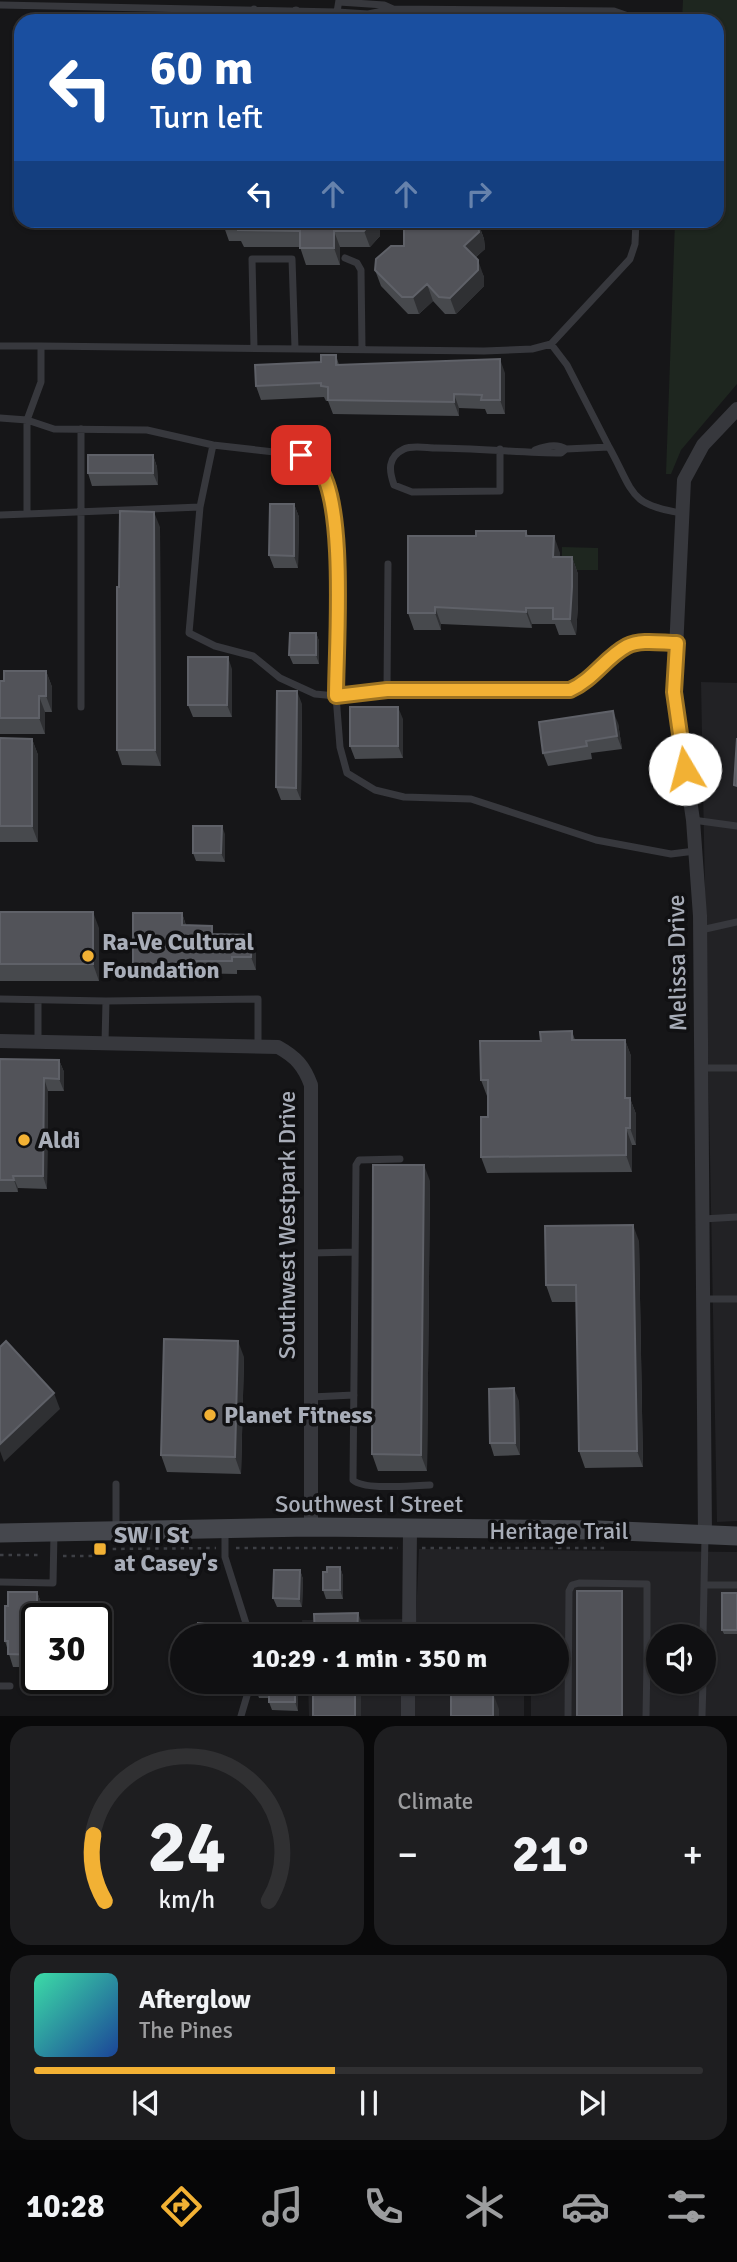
<!DOCTYPE html>
<html lang="en">
<head>
<meta charset="utf-8">
<style>
  body { margin:0; font-family:Signika,sans-serif; background:#1e1e20; color:#f1f3f6; height:100vh; display:flex; flex-direction:column; font-size:26px; white-space:nowrap }
  * { box-sizing:border-box; margin:0 }
  p { font-size:23px; color:#9c9d9f }
  .icon { flex:none; width:38px; height:38px; fill:none; stroke:currentColor; stroke-width:2; stroke-linecap:round; stroke-linejoin:round }
  .map { position:relative; height:1716px; overflow:hidden }
  .side { display:flex; flex-direction:column; gap:10px; padding:10px; background:#09090a; flex:1 }
  .side>* { flex:none }
  .top-card { position:absolute; left:14px; top:14px; width:710px; height:214px; border-radius:21px; box-shadow:0 2px 5px #0004,0 0 0 2px #303032; background:#1a4fa0; color:#fff; overflow:hidden }
  .controls { position:absolute; left:646px; top:1624px; display:grid; gap:14px }
  .controls a { display:grid; place-items:center; width:70px; height:70px; border-radius:50%; background:#101012; box-shadow:0 2px 5px #0004,0 0 0 2px #303032; font-size:35px }
  .speed { position:absolute; left:21px; top:1603px; display:flex; gap:14px; font-size:35px; font-weight:700; text-align:center }
  .speed>* { display:grid; place-content:center; width:91px; height:91px; border-radius:50%; background:#101012; box-shadow:0 2px 5px #0004,0 0 0 2px #303032; line-height:1 }
  .speed .limit { border:4px solid #111; border-radius:10px; background:#fff; color:#111 }
  .pin { position:absolute; display:grid; place-items:center; width:60px; height:60px; color:#fff; margin:-30px; border-radius:14px; box-shadow:0 4px 10px #0006 }
  .me { position:absolute; width:77px; margin:-38px; rotate:352deg; stroke-linejoin:round; filter:drop-shadow(0 0 5px #0008) }
  .turn { display:flex; align-items:center; gap:24px; height:147px; padding:0 21px; font-size:32px }
  .turn .icon { width:91px; height:91px; stroke-width:2.5 }
  .turn b { display:block; font-size:49px; line-height:60px }
  .lanes { display:flex; align-items:center; height:66px; padding:0 21px; background:#0003; justify-content:center; gap:35px; direction:ltr }
  .lanes .off { opacity:.35 }
  .big { font-size:52px; font-weight:700; line-height:1.1 }
  .side .widget { flex:1; display:flex; flex-direction:column; justify-content:center; gap:10px; min-width:0; padding:0 24px; border-radius:21px; background:#1e1e20 }
  .side .dial { align-items:center; gap:0 }
  .dial svg { height:182px; overflow:visible; fill:none; stroke:#303032; stroke-width:7; stroke-linecap:round; text-anchor:middle }
  .dial text { fill:#f1f3f6; stroke:none }
  .song { display:flex; align-items:center; gap:21px }
  .cover { width:84px; height:84px; border-radius:10px; background:linear-gradient(135deg,hsl(160 70% 55%),hsl(220 70% 35%)) }
  .played { height:7px; border-radius:4px; background:linear-gradient(90deg,#f2b134 45%,#303032 45%) }
  .keys { display:flex; justify-content:space-around; direction:ltr }
  .heat { display:flex; justify-content:space-between; align-items:center; font-size:38px; direction:ltr }
  .side .tiles { flex:1; display:grid; gap:10px; grid-template-columns:1fr 1fr }
  .widget:last-child { grid-column:span 2 }
  .trip { position:absolute; left:170px; top:1624px; width:399px; height:70px; border-radius:35px; background:#101012; box-shadow:0 2px 5px #0004,0 0 0 2px #303032; font-weight:700; line-height:70px; text-align:center }
  .tab-bar { display:flex; height:112px; justify-content:space-around; align-items:center; background:#060607; color:#9c9d9f }
  .tab-bar .icon { width:49px; height:49px }
  .tab-bar .active { color:#f2b134 }
  .tab-bar b { font-size:32px; color:#f1f3f6 }
  .map>svg:first-child { display:block }
</style>
</head>
<body>
<div class="map">
<svg width="737" height="1716" viewBox="0 0 737 1716">
  <rect width="100%" height="100%" fill="#161618"/>
  <path fill="#222225" fill-rule="evenodd" d="M 701,682 L 737,683 L 737,1521 L 717,1522 Z
    M 419,1549 L 737,1552 L 737,1716 L 531,1716 L 531,1682 L 556,1682 L 556,1636 L 303,1636 L 302,1620 L 416,1619 ZM 658,1636 L 704,1636 L 704,1682 L 658,1682 Z
    M 308,1682 L 524,1686 L 524,1716 L 309,1716 Z"/>
  <path fill="#1e261f" d="M 683,0 L 737,0 L 737,384 L 681,450 L 671,474 L 666,474 L 675,221 L 718,220 L 718,21 L 682,21 Z
    M 562,547 L 598,548 L 598,570 L 562,570 Z"/>
  <g fill="none" stroke-linecap="round" stroke-linejoin="round">
    <path stroke="#3d3f44" stroke-width="2.5" stroke-dasharray="3.5 5" stroke-linecap="butt" d="M 236,1548 L 398,1548
      M 422,1548 L 604,1548
      M 0,1555 L 42,1555
      M 63,1556 L 91,1556 L 109,1549 L 216,1548"/>
    <path stroke="#37383d" stroke-width="7" d="M 339,2 L 384,5 L 393,9 L 614,11 L 634,18 L 634,21
      M 0,5 L 337,12 L 339,0
      M 296,10 L 296,21
      M 254,21 L 254,9
      M 336,21 L 337,12 L 368,14 L 393,9
      M 345,258 L 357,263 L 361,270 L 362,348
      M 551,344 L 630,259 L 635,244 L 636,220
      M 0,346 L 41,346 L 41,382 L 27,420 L 54,429 L 147,430 L 213,445 L 301,455 L 319,468 L 334,502 L 337,584 L 336,696 L 315,694 L 280,678 L 253,656 L 215,646 L 189,633 L 200,507
      M 41,346 L 484,351 L 532,349 L 551,344 L 567,365 L 609,447
      M 254,348 L 252,259 L 292,259 L 295,348
      M 0,418 L 27,420 L 27,514 L 0,515
      M 500,449 L 500,491 L 412,492 L 394,485 C 389,471 387,457 404,449 C 412,445 427,448 436,448 C 478,448 520,453 561,453 L 566,449 L 609,447 C 634,492 628,505 682,513
      M 535,450 C 545,446 557,443 566,449
      M 27,514 L 200,507 L 213,445
      M 388,564 L 387,690 L 570,690 C 594,680 605,658 627,646 C 640,639 661,643 676,643
      M 387,690 L 336,696 L 340,747 L 347,773 L 375,790 L 404,797 L 471,799 L 596,840 L 671,854 L 695,851
      M 81,707 L 81,429
      M 693,820 L 737,826
      M 701,930 L 737,922
      M 0,999 L 106,1001 L 105,1043
      M 38,1000 L 38,1041
      M 106,1001 L 258,999 L 258,1047
      M 702,1068 L 737,1068
      M 400,1159 L 359,1160 L 356,1165 L 353,1480 C 365,1491 413,1485 430,1485
      M 703,1219 L 737,1217
      M 311,1253 L 355,1252
      M 703,1299 L 737,1299
      M 311,1397 L 354,1395
      M 116,1528 L 116,1484
      M 225,1530 L 225,1557 L 250,1636
      M 0,1582 L 53,1583 L 54,1533
      M 705,1585 L 737,1585
      M 703,1636 L 705,1536
      M 0,1686 L 10,1686
      M 241,1716 L 251,1682
      M 568,1716 L 569,1591 L 572,1585 L 579,1583 L 647,1584 L 647,1661 L 658,1661
      M 646,1716 L 647,1661
      M 702,1716 L 703,1682"/>
    <path stroke="#37383d" stroke-width="14" d="M 0,1041 L 278,1047 C 296,1057 304,1066 311,1085 L 311,1527
      M 705,1536 L 700,916 L 693,820 L 674,692 L 684,480 L 703,445 L 737,409
      M 409,1636 L 410,1529
      M 408,1716 L 408,1682"/>
    <path stroke="#45474d" stroke-width="19" d="M 0,1533 L 311,1527 L 598,1530 L 737,1536"/>
  </g>
  <path fill="#47494d" d="M 223,220 L 496,220 L 496,222 L 478,222 L 484,239 L 485,249 L 475,258 L 484,277 L 484,286 L 456,314 L 445,314 L 433,301 L 419,314 L 408,314 L 381,286 L 375,270 L 404,246 L 404,229 L 380,229 L 380,236 L 370,247 L 340,247 L 340,265 L 306,265 L 300,247 L 244,247 L 241,241 L 229,241 L 223,224 Z
    M 336,355 L 339,365 L 505,373 L 505,414 L 487,414 L 485,409 L 459,408 L 459,416 L 333,414 L 328,401 L 326,401 L 324,397 L 261,400 L 256,386 L 321,362 Z
    M 153,455 L 157,467 L 158,485 L 92,486 L 88,473 Z
    M 294,504 L 299,517 L 298,568 L 274,568 L 269,555 Z
    M 160,527 L 161,766 L 122,765 L 117,750 Z
    M 526,531 L 528,536 L 560,553 L 559,557 L 572,557 L 578,574 L 578,604 L 576,635 L 559,635 L 555,624 L 532,624 L 532,628 L 441,624 L 441,630 L 414,630 L 408,613 L 476,536 Z
    M 316,633 L 319,641 L 319,664 L 293,664 L 289,655 Z
    M 232,669 L 232,717 L 193,717 L 188,705 Z
    M 46,671 L 52,687 L 52,712 L 45,712 L 45,734 L 0,734 L 0,681 L 4,681 Z
    M 302,704 L 301,800 L 281,800 L 276,787 Z
    M 403,719 L 403,758 L 355,759 L 350,746 Z
    M 618,723 L 622,749 L 591,753 L 592,759 L 548,766 L 543,753 Z
    M 0,738 L 32,739 L 38,755 L 38,842 L 0,842 Z
    M 225,834 L 225,862 L 196,861 L 193,853 Z
    M 0,912 L 99,928 L 99,981 L 0,981 Z
    M 182,913 L 186,925 L 256,947 L 256,970 L 237,970 L 237,974 L 186,973 L 186,978 L 137,977 L 133,965 Z
    M 572,1031 L 575,1040 L 625,1040 L 631,1056 L 631,1101 L 636,1114 L 636,1145 L 632,1145 L 632,1172 L 487,1173 L 481,1157 L 488,1117 L 488,1096 L 487,1096 L 481,1080 L 541,1041 Z
    M 0,1059 L 59,1060 L 64,1072 L 64,1091 L 48,1091 L 47,1189 L 18,1188 L 18,1192 L 0,1192 Z
    M 430,1181 L 427,1471 L 378,1471 L 372,1454 Z
    M 639,1241 L 643,1467 L 585,1468 L 579,1451 L 576,1302 L 552,1302 L 546,1285 Z
    M 244,1357 L 241,1474 L 167,1472 L 161,1455 Z
    M 519,1401 L 520,1455 L 494,1456 L 490,1443 Z
    M 340,1567 L 343,1576 L 343,1599 L 326,1599 L 323,1590 L 327,1572 Z
    M 300,1570 L 303,1579 L 302,1607 L 277,1607 L 273,1598 Z
    M 37,1592 L 42,1605 L 37,1619 L 37,1667 L 13,1667 L 5,1641 L 8,1606 Z
    M 737,1593 L 737,1634 L 724,1634 L 722,1630 Z
    M 295,1682 L 298,1691 L 298,1711 L 272,1710 L 269,1702 L 269,1698 L 259,1698 L 256,1689 Z"/>
  <path fill="#2f3033" d="M 373,220 L 377,220 L 380,229 L 380,236 L 370,247 L 364,231 Z
    M 567,220 L 575,220 L 569,226 Z
    M 478,223 L 484,239 L 485,249 L 470,262 L 464,246 Z
    M 334,231 L 340,247 L 340,265 L 334,248 Z
    M 478,260 L 484,277 L 484,286 L 456,314 L 450,298 Z
    M 427,284 L 433,301 L 419,314 L 413,297 Z
    M 500,359 L 505,373 L 505,414 L 500,400 Z
    M 454,394 L 459,408 L 459,416 L 454,402 Z
    M 153,455 L 157,467 L 158,485 L 153,473 Z
    M 294,504 L 299,517 L 298,568 L 294,556 Z
    M 154,512 L 160,527 L 161,766 L 155,750 Z
    M 554,536 L 560,553 L 559,574 L 553,557 Z
    M 572,557 L 578,574 L 578,604 L 576,635 L 570,619 Z
    M 435,607 L 441,624 L 441,630 L 435,613 Z
    M 526,608 L 532,624 L 532,628 L 526,612 Z
    M 316,633 L 319,641 L 319,664 L 316,655 Z
    M 228,657 L 232,669 L 232,717 L 227,705 Z
    M 46,671 L 52,687 L 52,712 L 46,696 Z
    M 297,691 L 302,704 L 301,800 L 296,788 Z
    M 39,696 L 45,712 L 45,734 L 39,718 Z
    M 398,707 L 403,719 L 403,758 L 398,746 Z
    M 613,711 L 618,723 L 622,749 L 617,736 Z
    M 32,739 L 38,755 L 38,842 L 32,826 Z
    M 222,826 L 225,834 L 225,862 L 221,853 Z
    M 93,912 L 99,928 L 99,981 L 93,964 Z
    M 182,913 L 186,926 L 182,925 Z
    M 252,935 L 256,947 L 256,970 L 251,957 Z
    M 181,961 L 186,973 L 186,978 L 181,965 Z
    M 625,1040 L 631,1056 L 631,1101 L 636,1114 L 636,1145 L 630,1128 L 625,1098 Z
    M 59,1060 L 64,1072 L 64,1091 L 59,1079 Z
    M 44,1078 L 48,1091 L 47,1189 L 43,1176 Z
    M 626,1128 L 632,1145 L 632,1172 L 626,1155 Z
    M 424,1165 L 430,1181 L 427,1471 L 421,1455 Z
    M 13,1176 L 18,1188 L 18,1192 L 14,1180 Z
    M 633,1225 L 639,1241 L 643,1467 L 637,1451 Z
    M 238,1341 L 244,1357 L 241,1474 L 235,1457 Z
    M 514,1388 L 519,1401 L 520,1455 L 515,1443 Z
    M 54,1393 L 60,1409 L 4,1462 L 0,1451 L 0,1444 Z
    M 340,1567 L 343,1576 L 343,1599 L 340,1590 Z
    M 300,1570 L 303,1579 L 302,1607 L 299,1599 Z
    M 622,1591 L 623,1595 L 623,1716 L 622,1716 Z
    M 37,1592 L 42,1605 L 42,1619 L 37,1619 Z
    M 358,1613 L 363,1626 L 362,1636 L 357,1636 Z
    M 295,1682 L 298,1691 L 298,1711 L 295,1702 Z
    M 355,1682 L 357,1682 L 361,1695 L 361,1716 L 355,1716 Z
    M 493,1693 L 499,1709 L 499,1716 L 493,1716 Z"/>
  <path fill="#525359" stroke="#5f6168" stroke-width="2" d="M 223,220 L 373,220 L 364,231 L 334,231 L 334,248 L 300,248 L 300,231 L 238,230 L 238,224 L 223,224 Z
    M 404,220 L 476,220 L 478,223 L 479,232 L 464,246 L 478,260 L 478,270 L 450,298 L 439,297 L 427,284 L 413,297 L 402,297 L 375,270 L 376,259 L 391,246 L 404,246 Z
    M 321,355 L 336,355 L 336,365 L 500,359 L 500,400 L 481,400 L 482,395 L 454,394 L 454,402 L 328,400 L 328,387 L 321,386 L 321,383 L 256,386 L 255,365 L 321,362 Z
    M 88,455 L 153,455 L 153,473 L 88,473 Z
    M 270,504 L 294,504 L 294,556 L 269,555 Z
    M 120,511 L 154,512 L 155,750 L 117,750 L 117,587 L 119,587 Z
    M 476,531 L 526,531 L 526,536 L 554,536 L 553,557 L 572,557 L 572,587 L 570,619 L 553,619 L 553,608 L 526,608 L 526,612 L 435,607 L 435,613 L 408,613 L 408,536 L 476,536 Z
    M 290,633 L 316,633 L 316,655 L 289,655 Z
    M 188,657 L 228,657 L 227,705 L 188,705 Z
    M 4,671 L 46,671 L 46,696 L 39,696 L 39,718 L 0,718 L 0,681 L 4,681 Z
    M 277,691 L 297,691 L 296,788 L 276,787 Z
    M 350,707 L 398,707 L 398,746 L 350,746 Z
    M 613,711 L 617,736 L 586,741 L 587,746 L 543,753 L 539,722 Z
    M 0,738 L 32,739 L 32,826 L 0,826 Z
    M 737,738 L 737,786 L 734,785 Z
    M 193,826 L 222,826 L 221,853 L 193,853 Z
    M 0,912 L 93,912 L 93,964 L 0,964 Z
    M 133,913 L 182,913 L 182,925 L 212,926 L 212,934 L 252,935 L 251,957 L 232,957 L 232,961 L 181,961 L 181,965 L 133,965 Z
    M 572,1031 L 572,1040 L 625,1040 L 625,1098 L 630,1098 L 630,1128 L 626,1128 L 626,1155 L 481,1157 L 481,1117 L 488,1117 L 488,1080 L 481,1080 L 480,1041 L 541,1041 L 540,1032 Z
    M 0,1059 L 59,1060 L 59,1079 L 44,1078 L 43,1176 L 13,1176 L 14,1180 L 0,1180 Z
    M 373,1165 L 424,1165 L 421,1455 L 372,1454 Z
    M 633,1225 L 637,1451 L 579,1451 L 576,1285 L 546,1285 L 545,1226 Z
    M 164,1339 L 238,1341 L 235,1457 L 161,1455 Z
    M 6,1341 L 54,1393 L 0,1444 L 0,1347 Z
    M 514,1388 L 515,1443 L 490,1443 L 489,1389 Z
    M 327,1567 L 340,1567 L 340,1590 L 323,1590 L 323,1572 L 327,1572 Z
    M 274,1570 L 300,1570 L 299,1599 L 273,1598 Z
    M 577,1591 L 622,1591 L 622,1716 L 577,1716 Z
    M 8,1592 L 37,1592 L 37,1655 L 8,1654 L 8,1641 L 5,1641 L 5,1606 L 8,1606 Z
    M 722,1593 L 737,1593 L 737,1630 L 722,1630 Z
    M 358,1613 L 357,1636 L 315,1636 L 314,1614 Z
    M 198,1623 L 230,1623 L 230,1630 L 243,1632 L 242,1636 L 198,1636 Z
    M 256,1682 L 295,1682 L 295,1702 L 269,1702 L 269,1689 L 256,1689 Z
    M 313,1682 L 355,1682 L 355,1716 L 313,1716 Z
    M 451,1693 L 493,1693 L 493,1716 L 451,1716 Z"/>
  <g fill="none" stroke-linecap="round" stroke-linejoin="round">
    <g stroke="#9d7322" stroke-width="18">
      <path id="route" d="M 301,455 C 306,459 314,462 318,467 C 347,500 336,649 336,696 L 387,690 L 570,690 C 593,680 606,657 627,646 C 641,639 662,643 677,643 L 674,692 L 685,769"/>
    </g>
    <use href="#route" stroke="#f2b134" stroke-width="12"/>
  </g>
  <g fill="#f2b134" stroke="#111113" stroke-width="2.5">
    <circle cx="88" cy="956" r="7"/>
    <circle cx="24" cy="1140" r="7"/>
    <circle cx="210" cy="1415" r="7"/>
    <rect x="93" y="1542" width="14" height="14" rx="3.5"/>
  </g>
  <g text-anchor="middle" stroke-width="7" stroke-linejoin="round" paint-order="stroke">
    <g font-size="24" font-weight="bold" fill="#a8adb8" stroke="#111113" text-anchor="start">
      <text x="102" y="950">Ra-Ve Cultural<tspan x="102" dy="28">Foundation</tspan></text>
      <text x="38" y="1148">Aldi</text>
      <text x="224" y="1423">Planet Fitness</text>
      <text x="114" y="1543">SW I St<tspan x="114" dy="28">at Casey's</tspan></text>
    </g>
    <g font-size="24" fill="#a8adb8" stroke="#111113">
      <text transform="translate(677 963) rotate(-91)" y="8">Melissa Drive</text>
      <text transform="translate(287 1225) rotate(-90)" y="8">Southwest Westpark Drive</text>
      <text x="369" y="1512">Southwest I Street</text>
      <text x="559" y="1539">Heritage Trail</text>
    </g>
  </g>
</svg>
<div class="controls">
<a><svg class="icon" aria-label="sound" viewBox="0 0 24 24"><path d="M4 9h4l5-4v14l-5-4H4zM17 9q2 3 0 6"/></svg></a>
</div>
<div class="speed"><div class="limit">30</div></div>
<div class="pin" style="left:301px;top:455px;background:#d93025"><svg class="icon" aria-label="arrive" viewBox="0 0 24 24"><path d="M6 21V4h12l-3 4 3 4H6"/></svg></div>
<svg class="me" style="left:685px;top:769px" viewBox="-20 -20 40 40"><circle r="19" fill="#fff"/><path d="M0-13L10 11 0 6-10 11z" fill="#f2b134"/></svg>
<div class="trip">10:29 · 1 min · 350 m</div>
<div class="top-card">
<div class="turn"><svg class="icon" aria-label="left" viewBox="0 0 24 24"><path d="M17 20v-9H6M10 6l-5 5 5 5"/></svg><div><b>60 m</b>Turn left</div></div>
<div class="lanes"><svg class="icon" aria-label="left" viewBox="0 0 24 24"><path d="M17 20v-9H6M10 6l-5 5 5 5"/></svg><svg class="icon off" aria-label="ahead" viewBox="0 0 24 24"><path d="M12 20V5M6 11l6-6 6 6"/></svg><svg class="icon off" aria-label="ahead" viewBox="0 0 24 24"><path d="M12 20V5M6 11l6-6 6 6"/></svg><svg class="icon off" aria-label="right" viewBox="0 0 24 24"><path d="M7 20v-9h11M14 6l5 5-5 5"/></svg></div>
</div>
</div>
<section class="side">
<div class="tiles">
<div class="widget dial"><svg viewBox="0 0 100 80">
<path d="M14 69A42 42 0 1 1 86 69"/>
<path d="M14 69A42 42 0 0 1 9 40" stroke="#f2b134"/>
<text x="50" y="56" font-size="32" font-weight="700">24</text>
<text x="50" y="72" font-size="11">km/h</text>
</svg></div>
<div class="widget"><p>Climate</p>
<div class="heat"><a>−</a><b class="big">21°</b><a>+</a></div>
</div>
<div class="widget">
<div class="song"><i class="cover"></i><div><b>Afterglow</b><p>The Pines</p></div></div>
<div class="played"></div>
<div class="keys"><svg class="icon" aria-label="previous" viewBox="0 0 24 24"><path d="M18 5L8 12l10 7zM5 5v14"/></svg><svg class="icon" aria-label="pause" viewBox="0 0 24 24"><path d="M8 5v14M16 5v14"/></svg><svg class="icon" aria-label="next" viewBox="0 0 24 24"><path d="M6 5l10 7-10 7zM19 5v14"/></svg></div>
</div>
</div>
</section>
<nav class="tab-bar">
<b>10:28</b>
<svg class="icon active" aria-label="directions" viewBox="0 0 24 24"><path d="M12 3l9 9-9 9-9-9zM9 14v-3h6M13 9l2 2-2 2"/></svg>
<svg class="icon" aria-label="music" viewBox="0 0 24 24"><path d="M9 18V5l10-2v13"/><circle cx="6" cy="18" r="3"/><circle cx="16" cy="16" r="3"/></svg>
<svg class="icon" aria-label="phone" viewBox="0 0 24 24"><path d="M5 4h4l2 5-3 2q2 4 5 5l2-3 5 2v4C11 20 4 13 5 4z"/></svg>
<svg class="icon" aria-label="climate" viewBox="0 0 24 24"><path d="M12 3v18M4 7l16 10M4 17L20 7"/></svg>
<svg class="icon" aria-label="car" viewBox="0 0 24 24"><path d="M5 17H2v-5l4-1 3-4h7l3 4 3 1v5h-3M9 17h6M6 11h13"/><circle cx="7" cy="17" r="2"/><circle cx="17" cy="17" r="2"/></svg>
<svg class="icon" aria-label="filters" viewBox="0 0 24 24"><path d="M4 7h16M4 17h16"/><circle cx="9" cy="7" r="2"/><circle cx="15" cy="17" r="2"/></svg>
</nav>
</body>
</html>
